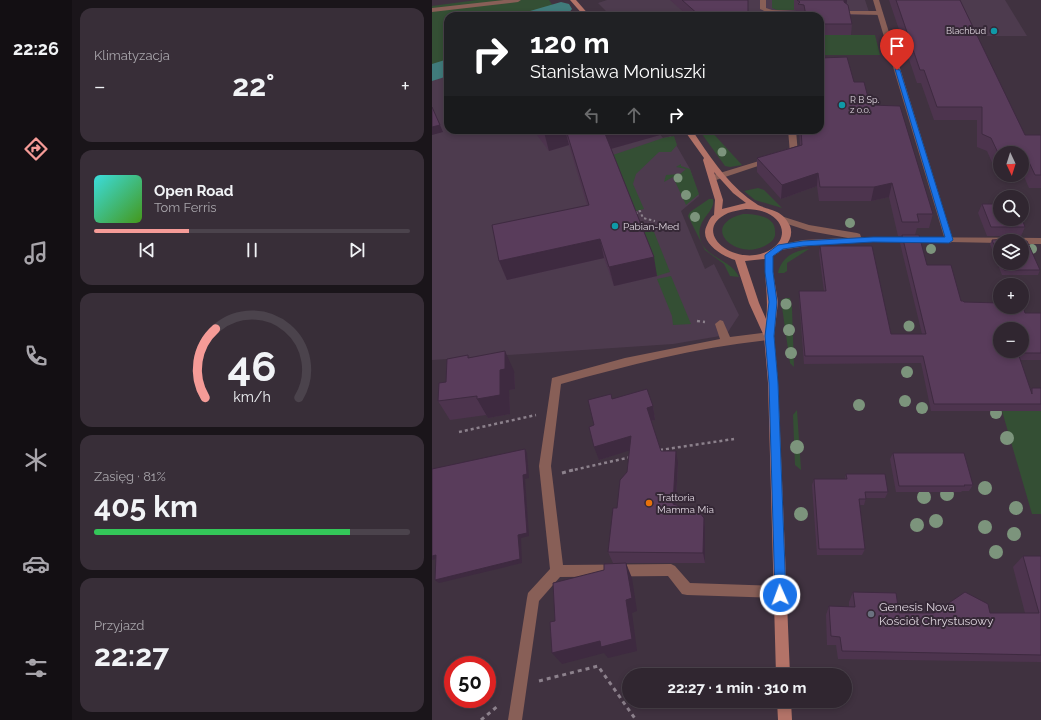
<!DOCTYPE html>
<html lang="pl">
<head>
<meta charset="utf-8">
<style>
  body { margin:0; font-family:Raleway,sans-serif; background:#382e38; color:#f1f3f6; height:100vh; display:flex; flex-direction:column; font-size:15px; white-space:nowrap }
  * { box-sizing:border-box; margin:0 }
  p { font-size:13px; color:#a8a5ab }
  .icon { flex:none; width:22px; height:22px; fill:none; stroke:currentColor; stroke-width:2; stroke-linecap:round; stroke-linejoin:round }
  .map { position:relative; flex:1; overflow:hidden }
  .details { display:flex; flex-direction:column; gap:8px; padding:8px; background:#1a151a; width:360px }
  .details>* { flex:none }
  .hud { position:absolute; left:12px; top:12px; width:380px; height:122px; border-radius:12px; box-shadow:0 2px 6px #0003,0 0 0 1px #4b434c; background:#202124; color:#fff; overflow:hidden }
  .needle { width:26px; rotate:176deg }
  .buttons { position:absolute; left:561px; top:146px; display:grid; gap:8px }
  .buttons a { display:grid; place-items:center; width:36px; height:36px; border-radius:50%; background:#302630; box-shadow:0 2px 6px #0003,0 0 0 1px #4b434c; font-size:20px }
  .speed { position:absolute; left:12px; top:656px; display:flex; gap:8px; font-size:20px; font-weight:700; text-align:center }
  .speed>* { display:grid; place-content:center; width:52px; height:52px; border-radius:50%; background:#302630; box-shadow:0 2px 6px #0003,0 0 0 1px #4b434c; line-height:1 }
  .speed .limit { border:6px solid #d22; background:#fff; color:#111 }
  .pin { position:absolute; display:grid; place-items:center; width:34px; height:34px; color:#fff; margin:-41px -17px; border-radius:50% 50% 50% 0; rotate:-45deg; box-shadow:0 0 4px #0007 }
  .pin .icon { rotate:45deg }
  .me { position:absolute; width:44px; margin:-22px; rotate:358deg; stroke-linejoin:round; filter:drop-shadow(0 0 3px #0008) }
  .turn { display:flex; align-items:center; gap:14px; height:84px; padding:0 20px; font-size:18px }
  .turn .icon { width:52px; height:52px; stroke-width:2.5 }
  .turn b { display:block; font-size:28px; line-height:34px }
  .lanes { display:flex; align-items:center; height:38px; padding:0 20px; background:#0003; justify-content:center; gap:20px; direction:ltr }
  .lanes .off { opacity:.35 }
  .big { font-size:30px; font-weight:700; line-height:1.1 }
  .details .widget { flex:1; display:flex; flex-direction:column; justify-content:center; gap:6px; min-width:0; padding:0 14px; border-radius:12px; background:#382e38 }
  .details .dial { align-items:center; gap:0 }
  .dial svg { height:104px; overflow:visible; fill:none; stroke:#4b434c; stroke-width:7; stroke-linecap:round; text-anchor:middle }
  .dial text { fill:#f1f3f6; stroke:none }
  .song { display:flex; align-items:center; gap:12px }
  .cover { width:48px; height:48px; border-radius:6px; background:linear-gradient(135deg,hsl(180 70% 55%),hsl(100 70% 35%)) }
  .played { height:4px; border-radius:2px; background:linear-gradient(90deg,#f59b97 30%,#4b434c 30%) }
  .keys { display:flex; justify-content:space-around; direction:ltr }
  .heat { display:flex; justify-content:space-between; align-items:center; font-size:22px; direction:ltr }
  .charge { height:6px; border-radius:3px; background:linear-gradient(90deg,#34c759 81%,#4b434c 0) }
  .trip { position:absolute; left:190px; top:668px; width:230px; height:40px; border-radius:20px; background:#302630; box-shadow:0 2px 6px #0003,0 0 0 1px #4b434c; font-weight:700; line-height:40px; text-align:center }
  main { display:flex; flex:1; min-height:0 }
  .menu { display:flex; flex-direction:column; width:72px; justify-content:space-around; align-items:center; background:#130f13; color:#a8a5ab }
  .menu .icon { width:28px; height:28px }
  .menu .active { color:#f59b97 }
  .menu b { font-size:18px; color:#f1f3f6 }
  .map>svg:first-child { display:block }
</style>
</head>
<body>
<main>
<nav class="menu">
<b>22:26</b>
<svg class="icon active" aria-label="directions" viewBox="0 0 24 24"><path d="M12 3l9 9-9 9-9-9zM9 14v-3h6M13 9l2 2-2 2"/></svg>
<svg class="icon" aria-label="music" viewBox="0 0 24 24"><path d="M9 18V5l10-2v13"/><circle cx="6" cy="18" r="3"/><circle cx="16" cy="16" r="3"/></svg>
<svg class="icon" aria-label="phone" viewBox="0 0 24 24"><path d="M5 4h4l2 5-3 2q2 4 5 5l2-3 5 2v4C11 20 4 13 5 4z"/></svg>
<svg class="icon" aria-label="climate" viewBox="0 0 24 24"><path d="M12 3v18M4 7l16 10M4 17L20 7"/></svg>
<svg class="icon" aria-label="car" viewBox="0 0 24 24"><path d="M5 17H2v-5l4-1 3-4h7l3 4 3 1v5h-3M9 17h6M6 11h13"/><circle cx="7" cy="17" r="2"/><circle cx="17" cy="17" r="2"/></svg>
<svg class="icon" aria-label="filters" viewBox="0 0 24 24"><path d="M4 7h16M4 17h16"/><circle cx="9" cy="7" r="2"/><circle cx="15" cy="17" r="2"/></svg>
</nav>
<section class="details">
<div class="widget"><p>Klimatyzacja</p>
<div class="heat"><a>−</a><b class="big">22°</b><a>+</a></div>
</div>
<div class="widget">
<div class="song"><i class="cover"></i><div><b>Open Road</b><p>Tom Ferris</p></div></div>
<div class="played"></div>
<div class="keys"><svg class="icon" aria-label="previous" viewBox="0 0 24 24"><path d="M18 5L8 12l10 7zM5 5v14"/></svg><svg class="icon" aria-label="pause" viewBox="0 0 24 24"><path d="M8 5v14M16 5v14"/></svg><svg class="icon" aria-label="next" viewBox="0 0 24 24"><path d="M6 5l10 7-10 7zM19 5v14"/></svg></div>
</div>
<div class="widget dial"><svg viewBox="0 0 100 80">
<path d="M14 69A42 42 0 1 1 86 69"/>
<path d="M14 69A42 42 0 0 1 22 16" stroke="#f59b97"/>
<text x="50" y="56" font-size="32" font-weight="700">46</text>
<text x="50" y="72" font-size="11">km/h</text>
</svg></div>
<div class="widget"><p>Zasięg · 81%</p><b class="big">405 km</b><div class="charge"></div></div>
<div class="widget"><p>Przyjazd</p><b class="big">22:27</b></div>
</section>
<div class="map">
<svg width="609" height="720" viewBox="0 0 609 720">
  <rect width="100%" height="100%" fill="#403240"/>
  <path fill="#4d3b4e" d="M 175,0 L 433,0 L 438,15 L 179,16 L 166,3 Z
    M 458,0 L 573,0 L 595,36 L 536,36 Z
    M 16,69 L 16,130 L 224,130 L 231,138 L 239,136 L 258,169 L 267,196 L 249,211 L 273,269 L 282,264 L 307,315 L 294,335 L 241,344 L 0,360 L 0,76 Z"/>
  <path fill="#344f34" d="M 45,0 L 117,0 L 124,10 L 106,16 L 16,16 L 16,67 L 0,73 L 0,6 Z
    M 340,0 L 378,0 L 362,6 L 362,10 L 345,10 L 340,8 Z
    M 388,35 L 443,35 L 448,55 L 388,55 Z
    M 267,130 L 278,130 L 310,165 L 298,167 L 293,166 Z
    M 242,136 L 245,145 L 239,152 L 227,152 L 204,174 L 201,184 L 212,209 L 200,212 L 178,156 L 231,138 Z
    M 249,164 L 249,166 L 258,169 L 267,194 L 254,205 L 241,177 L 232,182 L 234,175 L 248,174 L 254,169 L 244,167 Z
    M 326,188 L 332,190 L 350,208 L 323,200 L 312,191 Z
    M 277,199 L 281,199 C 284,213 264,218 268,238 C 272,258 299,259 307,277 L 298,276 L 292,264 L 273,250 L 256,216 L 258,212 Z
    M 311,214 C 323,214 343,216 343,231 C 344,237 341,241 336,244 C 307,264 264,226 311,214 Z
    M 220,227 L 238,272 L 225,276 L 207,230 Z
    M 377,249 L 355,263 L 355,271 L 352,273 L 346,273 C 349,258 362,250 377,249 Z
    M 239,276 L 259,324 L 241,325 L 240,316 L 225,279 Z
    M 354,298 L 358,298 L 360,308 L 362,367 L 358,363 L 349,300 Z
    M 365,410 L 369,470 L 363,465 L 361,415 Z
    M 570,411 L 609,411 L 609,514 L 600,514 Z"/>
  <g fill="none" stroke-linecap="round" stroke-linejoin="round">
    <path fill="#407b7b" fill-rule="evenodd" d="M 129,2 L 137,4 L 140,9 C 132,21 108,16 95,16 L 98,11 Z
      M 16,59 L 16,76 L 0,81 L 0,64 Z"/>
    <path stroke="#8c818c" stroke-width="2" stroke-dasharray="2.5 2.5" stroke-linecap="butt" d="M 205,214 L 204,212 L 208,211 L 211,218 L 223,221"/>
    <path stroke="#8c818c" stroke-width="2.5" stroke-dasharray="3 3" stroke-linecap="butt" d="M 265,321 L 273,322
      M 27,432 L 104,415
      M 228,450 L 302,439
      M 137,471 L 199,457"/>
    <path stroke="#8c818c" stroke-width="3" stroke-dasharray="4 4" stroke-linecap="butt" d="M 130,473 L 141,470
      M 107,681 L 166,666 L 204,720
      M 49,720 L 67,705"/>
    <path fill="#885f57" fill-rule="evenodd" d="M 72,0 L 89,0 L 86,2 L 0,12 L 0,8 Z
      M 328,0 L 334,0 L 334,8 L 340,10 L 363,11 L 366,13 L 363,15 L 339,14 L 328,9 Z
      M 412,11 L 448,11 L 451,13 L 448,15 L 414,14 L 412,13 Z
      M 356,130 L 364,130 L 366,154 L 356,158 L 352,156 L 358,153 Z
      M 334,159 L 340,159 L 341,161 L 284,180 L 281,180 L 277,178 L 278,176 Z
      M 288,320 L 291,321 L 298,337 L 337,332 L 340,333 L 342,336 L 340,339 L 337,340 C 267,347 197,365 129,384 L 119,466 L 131,565 L 239,564 L 243,566 L 258,583 L 348,586 L 353,587 L 354,592 L 353,597 L 348,598 L 255,595 L 250,594 L 236,576 L 128,577 L 107,601 L 90,720 L 76,720 L 95,598 L 96,593 L 118,569 L 107,466 L 120,378 L 193,358 L 288,339 L 283,324 Z"/>
    <path fill="#885f57" fill-rule="evenodd" d="M 441,0 L 447,0 L 521,240 L 520,242 L 517,243 L 513,240 Z"/>
    <path fill="#885f57" fill-rule="evenodd" d="M 349,216 L 377,225 L 425,233 L 428,234 L 429,237 L 609,238 L 609,244 L 590,244 L 590,241 L 568,241 L 568,243 C 496,242 421,237 349,250 L 346,249 L 345,247 L 346,245 L 371,240 L 416,238 L 377,231 L 346,221 L 345,219 Z"/>
    <path fill="#b37368" fill-rule="evenodd" d="M 138,0 L 144,0 L 158,16 L 152,16 Z
      M 252,130 L 260,130 C 276,154 293,180 316,198 C 319,200 323,203 326,205 C 339,211 350,209 358,226 C 363,239 351,250 341,256 L 341,272 L 346,302 L 342,336 L 346,383 L 358,675 L 344,675 L 336,383 L 332,336 L 317,303 L 303,260 C 290,256 266,242 275,225 C 277,221 278,217 282,215 L 283,200 L 271,160 L 272,158 ZM 282,172 L 301,193 L 314,203 L 290,209 L 291,200 ZM 314,209 C 321,209 328,210 335,213 C 351,220 356,237 341,248 C 308,272 255,232 296,213 C 301,211 308,210 314,209 ZM 333,259 C 332,280 337,298 334,319 L 327,303 L 313,261 Z
      M 345,701 L 359,701 L 360,720 L 346,720 Z"/>
  </g>
  <g fill="#7c947c">
    <circle cx="290" cy="152" r="4.5"/>
    <circle cx="246" cy="178" r="4.5"/>
    <circle cx="254" cy="195" r="5"/>
    <circle cx="263" cy="217" r="5"/>
    <circle cx="418" cy="223" r="5"/>
    <circle cx="499" cy="249" r="5"/>
    <circle cx="600" cy="249" r="5"/>
    <circle cx="354" cy="304" r="5.5"/>
    <circle cx="477" cy="326" r="5.5"/>
    <circle cx="357" cy="330" r="6"/>
    <circle cx="359" cy="353" r="6"/>
    <circle cx="475" cy="372" r="6"/>
    <circle cx="473" cy="401" r="6"/>
    <circle cx="427" cy="405" r="6"/>
    <circle cx="490" cy="408" r="6"/>
    <circle cx="564" cy="413" r="6"/>
    <circle cx="575" cy="438" r="7"/>
    <circle cx="365" cy="447" r="7"/>
    <circle cx="553" cy="488" r="7"/>
    <circle cx="515" cy="494" r="7"/>
    <circle cx="492" cy="497" r="7"/>
    <circle cx="584" cy="508" r="7"/>
    <circle cx="369" cy="514" r="7"/>
    <circle cx="504" cy="521" r="7"/>
    <circle cx="485" cy="525" r="7"/>
    <circle cx="553" cy="527" r="7"/>
    <circle cx="582" cy="534" r="7"/>
    <circle cx="564" cy="552" r="7"/>
  </g>
  <path fill="#4d344e" fill-rule="evenodd" d="M 238,0 L 316,0 L 316,16 L 256,16 Z
    M 362,0 L 415,0 L 414,4 L 420,24 L 419,35 L 388,35 L 388,16 L 371,16 L 371,15 L 366,15 L 366,12 L 362,9 Z
    M 457,0 L 528,0 L 593,135 L 609,136 L 609,188 L 597,188 L 591,174 L 590,174 L 590,153 L 568,153 L 568,174 L 565,174 L 555,151 L 545,147 L 545,120 L 502,120 L 489,83 L 485,83 Z
    M 422,82 L 438,105 L 501,214 L 497,228 L 485,228 L 483,235 L 495,265 L 529,301 L 532,302 L 593,313 L 609,313 L 609,360 L 588,360 L 599,390 L 600,388 L 609,388 L 609,411 L 499,411 L 489,363 L 372,364 L 367,298 L 367,291 L 392,291 L 387,253 L 388,246 L 459,334 L 490,334 L 468,243 L 470,236 L 466,236 L 457,197 L 439,201 L 387,201 L 385,186 L 349,199 L 325,172 L 325,158 L 368,145 L 367,130 L 388,130 Z
    M 104,130 L 228,130 L 228,135 L 179,149 L 225,276 L 182,286 L 172,258 L 75,280 L 67,261 L 155,205 L 137,145 L 117,151 L 105,135 Z
    M 550,204 L 593,227 L 589,236 L 555,236 L 546,213 Z
    M 560,240 L 591,241 L 608,270 L 606,275 L 570,275 L 558,244 ZM 568,241 L 590,263 L 568,263 Z
    M 36,355 L 38,358 L 82,371 L 83,389 L 77,390 L 78,414 L 56,418 L 54,415 L 18,420 L 6,401 L 14,382 Z
    M 180,399 L 221,406 L 223,420 L 219,421 L 229,451 L 246,463 L 244,504 L 272,518 L 273,529 L 273,563 L 181,563 L 176,552 L 185,508 L 195,472 L 197,450 L 167,460 L 162,425 Z
    M 461,453 L 541,485 L 537,491 L 530,491 L 529,492 L 464,492 L 458,459 Z
    M 414,474 L 456,492 L 453,498 L 434,498 L 432,505 L 427,505 L 433,549 L 430,555 L 385,555 L 380,485 L 382,479 L 413,479 Z
    M 591,556 L 609,556 L 609,662 L 406,659 L 404,645 L 395,645 L 394,615 L 397,606 L 417,607 L 417,602 L 421,592 L 467,613 L 593,613 L 581,567 Z"/>
  <path fill="#3e2a40" d="M 412,0 L 415,0 L 414,10 L 411,10 Z
    M 8,125 L 11,132 L 0,135 L 0,127 Z
    M 119,130 L 133,130 L 137,145 L 117,151 L 112,132 Z
    M 176,130 L 228,130 L 228,135 L 175,150 L 172,131 Z
    M 386,173 L 385,186 L 349,199 L 350,185 Z
    M 460,183 L 457,197 L 439,201 L 442,187 Z
    M 168,239 L 172,258 L 75,280 L 67,261 Z
    M 222,257 L 225,276 L 182,286 L 177,267 Z
    M 73,351 L 82,371 L 83,389 L 77,390 L 78,414 L 56,418 L 45,399 L 68,370 Z
    M 221,406 L 223,420 L 218,421 L 215,408 Z
    M 199,436 L 202,449 L 167,460 L 162,447 Z
    M 93,449 L 95,453 L 97,478 L 93,479 L 97,536 L 89,538 L 90,563 L 7,583 L 3,580 L 86,535 Z
    M 244,451 L 246,463 L 243,515 L 241,504 Z
    M 272,518 L 273,529 L 273,563 L 271,553 Z
    M 4,555 L 8,558 L 0,560 L 0,556 Z
    M 194,563 L 200,578 L 205,611 L 200,613 L 205,651 L 176,658 L 172,653 L 130,664 L 120,653 L 194,600 Z"/>
  <path fill="#593c5b" stroke="#3e2a40" fill-rule="evenodd" d="M 250,0 L 316,0 L 316,16 L 268,16 Z
    M 365,0 L 412,0 L 412,2 L 416,5 L 420,24 L 388,24 L 388,16 L 374,16 L 372,5 L 366,4 L 368,2 Z
    M 464,0 L 528,0 L 593,135 L 609,135 L 609,175 L 603,175 L 596,160 L 590,161 L 590,153 L 568,153 L 568,157 L 559,138 L 550,134 L 550,107 L 505,107 L 492,70 L 488,70 Z
    M 415,57 L 422,82 L 432,82 L 438,105 L 468,106 L 501,214 L 485,214 L 487,222 L 470,222 L 460,183 L 442,187 L 388,187 L 386,173 L 350,185 L 325,158 L 370,145 L 369,130 L 388,130 L 388,58 Z
    M 0,107 L 8,125 L 0,127 Z
    M 111,130 L 119,130 L 112,132 Z
    M 134,130 L 176,130 L 172,131 L 222,257 L 177,267 L 168,239 L 67,261 L 60,225 L 157,205 Z
    M 550,204 L 568,204 L 568,219 L 590,219 L 593,227 L 559,227 Z
    M 470,235 L 487,235 L 495,265 L 519,265 L 529,301 L 531,301 L 532,302 L 568,303 L 568,307 L 590,307 L 590,304 L 593,313 L 609,313 L 609,353 L 586,353 L 600,394 L 600,388 L 609,388 L 609,404 L 502,404 L 491,356 L 373,356 L 367,291 L 394,291 L 388,246 L 440,246 L 459,334 L 494,334 ZM 568,329 L 590,329 L 590,351 L 568,351 Z
    M 591,238 L 591,241 L 595,241 L 608,270 L 572,270 L 569,263 L 590,263 L 590,241 L 568,241 L 568,260 L 560,240 Z
    M 73,351 L 73,369 L 68,370 L 68,395 L 45,399 L 45,396 L 6,401 L 7,383 L 14,382 L 15,359 L 36,355 L 36,358 Z
    M 215,389 L 221,406 L 215,408 L 229,451 L 244,451 L 241,504 L 267,512 L 272,518 L 271,553 L 176,552 L 181,508 L 185,508 L 188,480 L 195,472 L 199,436 L 162,447 L 157,427 L 162,425 L 156,400 L 179,394 L 180,399 Z
    M 93,449 L 95,474 L 91,475 L 95,533 L 86,535 L 88,559 L 3,580 L 4,555 L 0,556 L 0,469 Z
    M 461,453 L 532,453 L 541,485 L 532,485 L 533,486 L 467,486 Z
    M 414,474 L 453,474 L 456,492 L 433,492 L 434,499 L 427,499 L 433,549 L 387,549 L 382,479 L 415,479 Z
    M 591,556 L 609,556 L 609,655 L 410,651 L 408,637 L 399,636 L 397,606 L 423,607 L 421,592 L 464,593 L 467,613 L 502,613 L 533,592 L 556,604 L 558,613 L 607,613 Z
    M 194,563 L 200,598 L 194,600 L 200,639 L 169,647 L 168,641 L 120,653 L 118,622 L 123,621 L 121,583 L 172,570 L 172,564 Z"/>
  <path fill="#1a73e8" stroke="#114b97" d="M 463,69 L 468,70 L 521,240 L 517,243 L 441,242 L 371,246 L 351,249 L 341,256 L 341,272 L 345,302 L 342,336 L 346,383 L 354,595 L 353,599 L 348,601 L 344,599 L 343,595 L 337,383 L 333,336 L 337,302 L 333,272 L 333,255 L 346,245 L 371,241 L 441,237 L 513,237 Z"/>
  <g fill="#0f9aa8" stroke="#352836" stroke-width="1.5">
    <circle cx="562" cy="31" r="4"/>
    <circle cx="410" cy="105" r="4"/>
    <circle cx="183" cy="226" r="4"/>
  </g>
  <circle fill="#e8710a" stroke="#352836" stroke-width="1.5" cx="217" cy="503" r="4"/>
  <circle fill="#6b7280" stroke="#352836" stroke-width="1.5" cx="439" cy="614" r="4"/>
  <g text-anchor="middle" stroke-width="4" stroke-linejoin="round" paint-order="stroke">
    <g font-size="9" fill="#ded5de" stroke="#352836" text-anchor="end">
      <text x="554" y="34">Blachbud</text>
      <text x="418" y="103" text-anchor="start">R B Sp.<tspan x="418" dy="10">z o.o.</tspan></text>
    </g>
    <g font-size="10" fill="#ded5de" stroke="#352836" text-anchor="start">
      <text x="191" y="230">Pabian-Med</text>
      <text x="225" y="501">Trattoria<tspan x="225" dy="12">Mamma Mia</tspan></text>
    </g>
    <g font-size="12" fill="#ded5de" stroke="#352836" text-anchor="start">
      <text x="447" y="611">Genesis Nova<tspan x="447" dy="14">Kościół Chrystusowy</tspan></text>
    </g>
  </g>
</svg>
<div class="buttons">
<a><svg class="needle" viewBox="-14 -14 28 28"><path d="M0-13l5 13h-10z" fill="#e53935"/><path d="M0 13l5-13h-10z" fill="#a8a5ab"/></svg></a>
<a><svg class="icon" aria-label="search" viewBox="0 0 24 24"><circle cx="10" cy="10" r="6"/><path d="M15 15l6 6"/></svg></a>
<a><svg class="icon" aria-label="layers" viewBox="0 0 24 24"><path d="M12 4l9 5-9 5-9-5zM3 14l9 5 9-5"/></svg></a>
<a>+</a>
<a>−</a>
</div>
<div class="speed"><div class="limit">50</div></div>
<div class="pin" style="left:465px;top:70px;background:#d93025"><svg class="icon" aria-label="arrive" viewBox="0 0 24 24"><path d="M6 21V4h12l-3 4 3 4H6"/></svg></div>
<svg class="me" style="left:348px;top:595px" viewBox="-20 -20 40 40"><circle r="17" fill="#1a73e8" stroke="#fff" stroke-width="3"/><path d="M0-11L8 9 0 5-8 9z" fill="#fff"/></svg>
<div class="trip">22:27 · 1 min · 310 m</div>
<div class="hud">
<div class="turn"><svg class="icon" aria-label="right" viewBox="0 0 24 24"><path d="M7 20v-9h11M14 6l5 5-5 5"/></svg><div><b>120 m</b>Stanisława Moniuszki</div></div>
<div class="lanes"><svg class="icon off" aria-label="left" viewBox="0 0 24 24"><path d="M17 20v-9H6M10 6l-5 5 5 5"/></svg><svg class="icon off" aria-label="ahead" viewBox="0 0 24 24"><path d="M12 20V5M6 11l6-6 6 6"/></svg><svg class="icon" aria-label="right" viewBox="0 0 24 24"><path d="M7 20v-9h11M14 6l5 5-5 5"/></svg></div>
</div>
</div>
</main>
</body>
</html>
